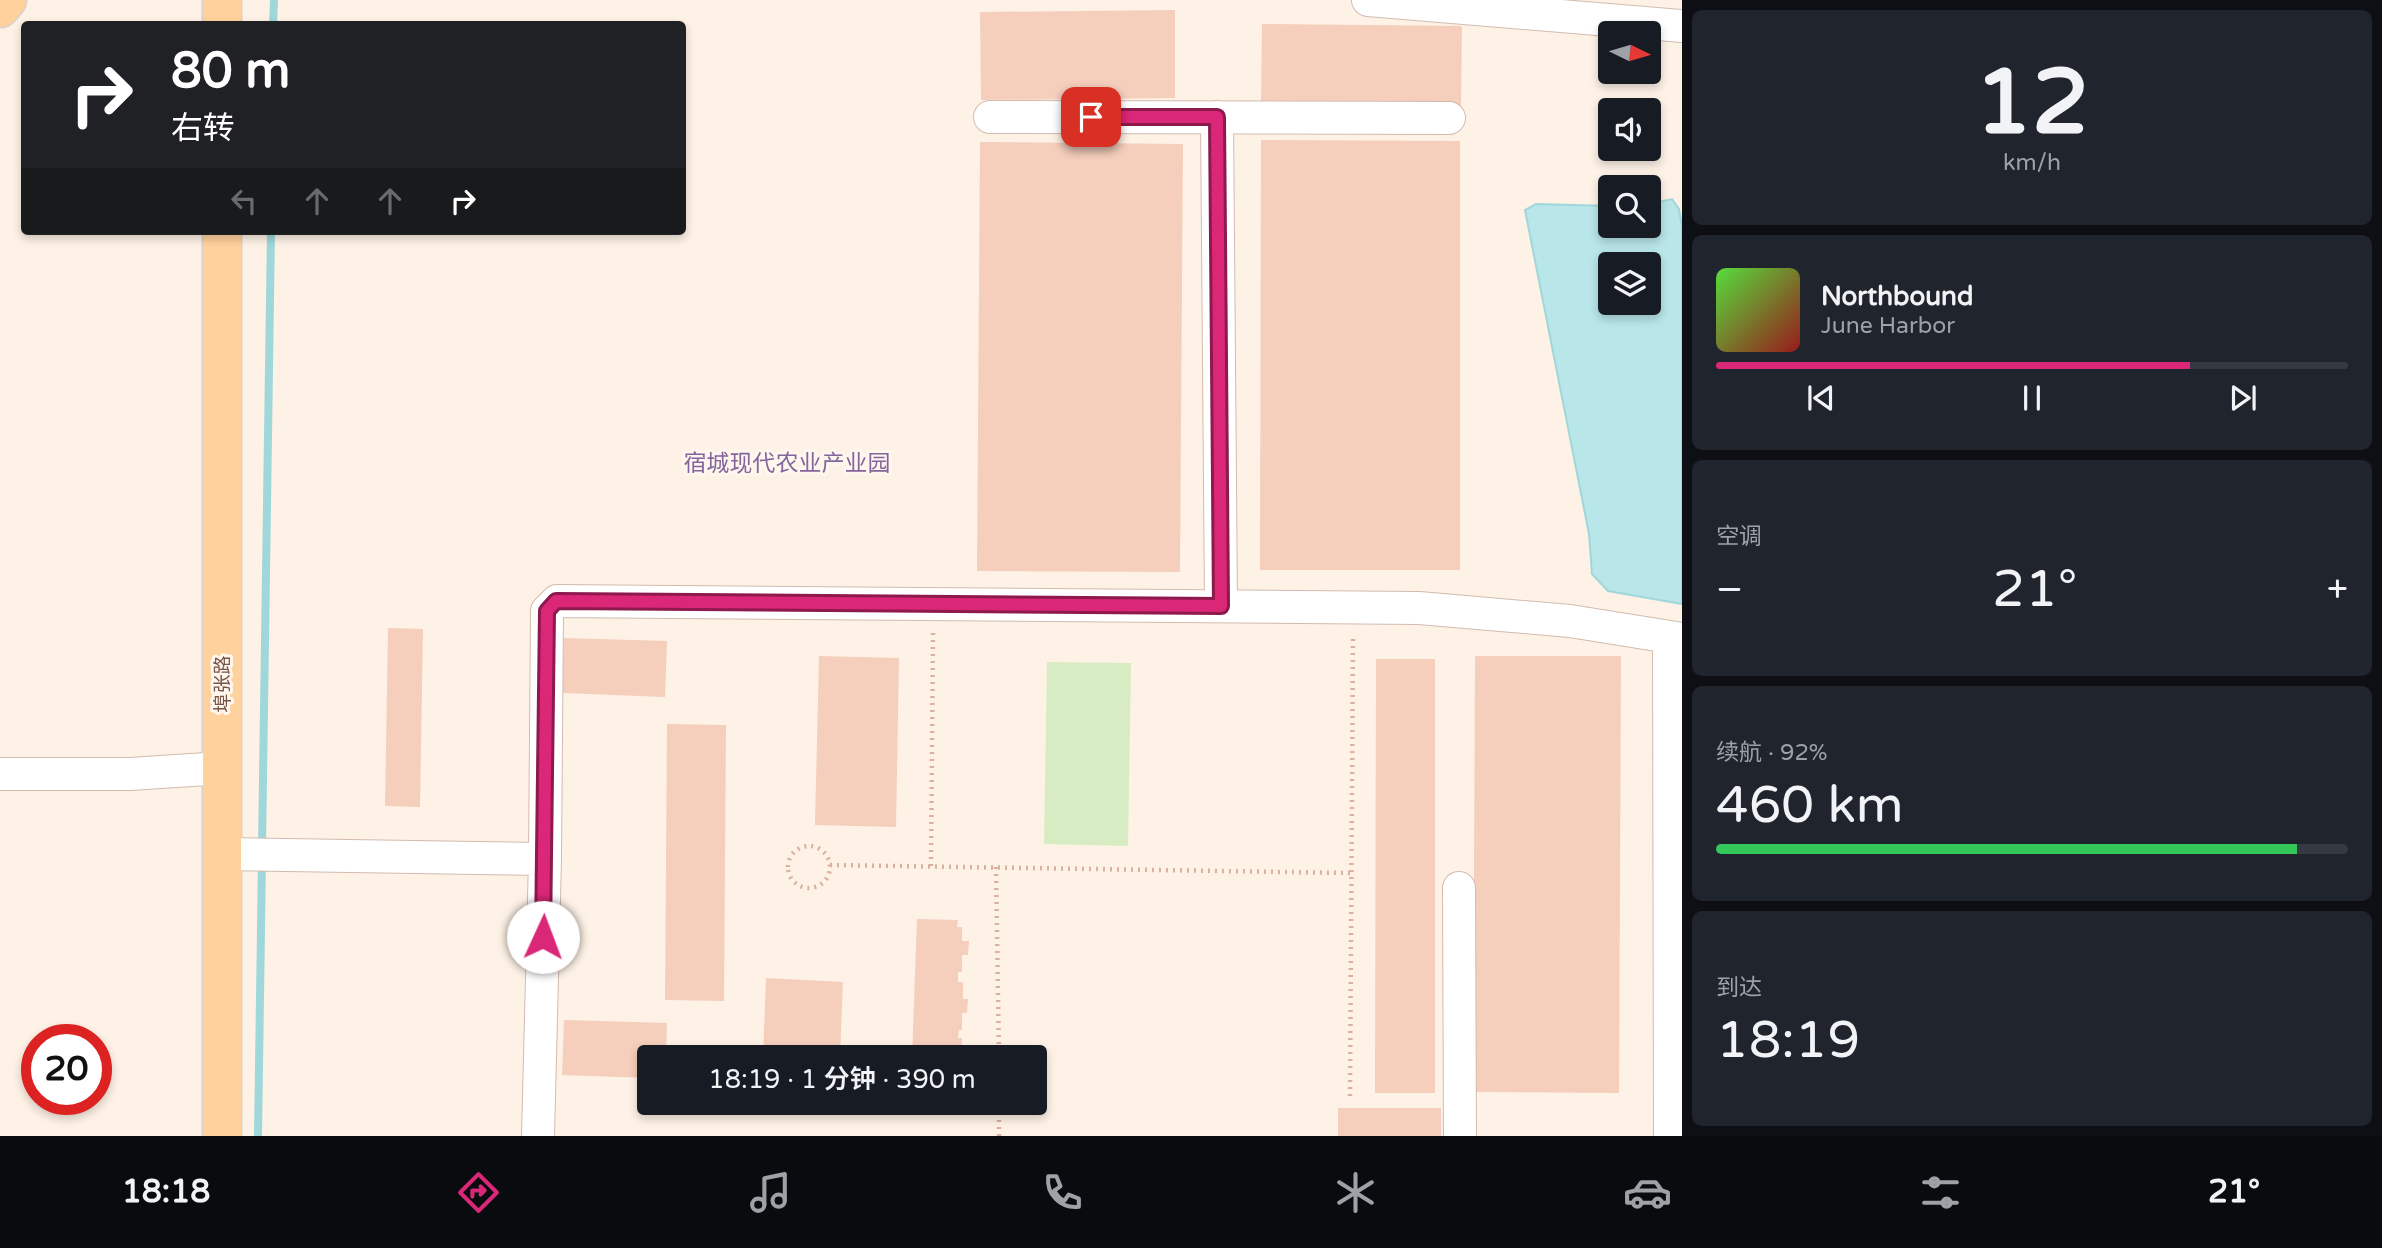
<!DOCTYPE html>
<html lang="zh">
<head>
<meta charset="utf-8">
<style>
  body { margin:0; font-family:"Varela Round","Noto Sans SC",sans-serif; background:#20242c; color:#f1f3f6; height:100vh; display:flex; flex-direction:column; font-size:26px; white-space:nowrap }
  * { box-sizing:border-box; margin:0 }
  p { font-size:23px; color:#9ea1a6 }
  .icon { flex:none; width:38px; height:38px; fill:none; stroke:currentColor; stroke-width:2; stroke-linecap:round; stroke-linejoin:round }
  .map { position:relative; flex:1; overflow:hidden }
  .drawer { display:flex; flex-direction:column; gap:10px; padding:10px; background:#0d0f14; width:700px }
  .drawer>* { flex:none }
  .hud { position:absolute; left:21px; top:21px; width:665px; height:214px; border-radius:7px; box-shadow:0 4px 10px #0003; background:#202124; color:#fff; overflow:hidden }
  .needle { width:46px; rotate:95deg }
  .tools { position:absolute; left:1598px; top:21px; display:grid; gap:14px }
  .tools a { display:grid; place-items:center; width:63px; height:63px; border-radius:7px; background:#171b24; box-shadow:0 4px 10px #0003; font-size:35px }
  .speed { position:absolute; left:21px; top:1024px; display:flex; gap:14px; font-size:35px; font-weight:700; text-align:center }
  .speed>* { display:grid; place-content:center; width:91px; height:91px; border-radius:50%; background:#171b24; box-shadow:0 4px 10px #0003; line-height:1 }
  .speed .limit { border:10px solid #d22; background:#fff; color:#111 }
  .pin { position:absolute; display:grid; place-items:center; width:60px; height:60px; color:#fff; margin:-30px; border-radius:14px; box-shadow:0 4px 10px #0006 }
  .me { position:absolute; width:77px; margin:-38px; rotate:2deg; stroke-linejoin:round; filter:drop-shadow(0 0 5px #0008) }
  .turn { display:flex; align-items:center; gap:24px; height:147px; padding:0 35px; font-size:32px }
  .turn .icon { width:91px; height:91px; stroke-width:2.5 }
  .turn b { display:block; font-size:49px; line-height:60px }
  .lanes { display:flex; align-items:center; height:66px; padding:0 35px; background:#0003; justify-content:center; gap:35px; direction:ltr }
  .lanes .off { opacity:.35 }
  .big { font-size:52px; font-weight:600; line-height:1.1 }
  .drawer .card { flex:1; display:flex; flex-direction:column; justify-content:center; gap:10px; min-width:0; padding:0 24px; border-radius:10px; background:#20242c }
  .drawer .dial { align-items:center; gap:0 }
  .dial b { font-size:91px; line-height:1 }
  .song { display:flex; align-items:center; gap:21px }
  .cover { width:84px; height:84px; border-radius:10px; background:linear-gradient(135deg,hsl(110 70% 55%),hsl(0 70% 35%)) }
  .played { height:7px; border-radius:4px; background:linear-gradient(90deg,#db2777 75%,#363941 75%) }
  .keys { display:flex; justify-content:space-around; direction:ltr }
  .heat { display:flex; justify-content:space-between; align-items:center; font-size:38px; direction:ltr }
  .charge { height:10px; border-radius:5px; background:linear-gradient(90deg,#34c759 92%,#363941 0) }
  .trip { position:absolute; left:637px; top:1045px; width:410px; height:70px; border-radius:7px; background:#171b24; box-shadow:0 4px 10px #0003; font-weight:600; line-height:70px; text-align:center }
  .tab-bar { display:flex; height:112px; justify-content:space-around; align-items:center; background:#090b0e; color:#9ea1a6 }
  .tab-bar .icon { width:49px; height:49px }
  .tab-bar .active { color:#db2777 }
  .tab-bar b { font-size:32px; color:#f1f3f6 }
  main { display:flex; flex:1; min-height:0 }
  .map>svg:first-child { display:block }
</style>
</head>
<body>
<main>
<div class="map">
<svg width="1682" height="1136" viewBox="0 0 1682 1136">
  <rect width="100%" height="100%" fill="#fef2e6"/>
  <path fill="#d8ecc4" d="M 1047,662 L 1131,663 L 1128,846 L 1044,844 Z"/>
  <path fill="#b9e6e9" stroke="#9fd7db" stroke-width="2" fill-rule="evenodd" d="M 1672,199 L 1679,209 L 1682,227 L 1682,604 L 1608,591 L 1592,574 L 1589,534 L 1525,210 L 1536,204 L 1610,206 L 1610,226 L 1648,226 L 1649,204 ZM 1610,264 L 1648,264 L 1648,303 L 1610,303 Z"/>
  <g fill="none" stroke-linecap="round" stroke-linejoin="round">
    <path stroke="#9fd7db" stroke-width="8" d="M 273,24 L 274,0
      M 262,847 L 271,231
      M 258,1136 L 262,860"/>
  </g>
  <path fill="#f5cebc" d="M 1175,10 L 1175,98 L 981,100 L 980,12 Z
    M 1262,24 L 1462,26 L 1461,107 L 1261,105 Z
    M 1261,140 L 1460,141 L 1460,570 L 1260,570 Z
    M 980,142 L 1183,144 L 1180,572 L 977,571 Z
    M 388,628 L 423,629 L 420,807 L 385,806 Z
    M 564,638 L 667,641 L 665,697 L 562,693 Z
    M 819,656 L 899,658 L 896,827 L 815,825 Z
    M 1475,656 L 1621,656 L 1619,1093 L 1473,1092 Z
    M 1376,659 L 1435,659 L 1435,1093 L 1375,1093 Z
    M 667,724 L 726,725 L 724,1001 L 665,1000 Z
    M 917,919 L 958,920 L 957,927 L 962,927 L 962,941 L 969,941 L 968,955 L 962,955 L 962,972 L 958,972 L 958,982 L 963,982 L 963,999 L 968,999 L 967,1013 L 962,1013 L 962,1030 L 959,1030 L 958,1038 L 962,1038 L 961,1057 L 912,1057 Z
    M 766,978 L 843,982 L 840,1057 L 763,1057 Z
    M 564,1020 L 667,1023 L 666,1057 L 649,1057 L 649,1078 L 562,1075 Z
    M 1338,1108 L 1441,1108 L 1441,1136 L 1338,1136 Z"/>
  <g fill="none" stroke-linecap="round" stroke-linejoin="round">
    <g stroke="#d3bbae" stroke-width="34">
      <path id="minor" d="M 1368,0 L 1682,26
        M 990,117 L 1449,118
        M 1217,117 L 1221,606
        M 1669,637 L 1670,1136
        M 0,774 L 130,774 L 222,768
        M 222,854 L 545,859
        M 1459,888 L 1460,1136
        M 538,1136 L 545,859 L 547,611 L 557,601 L 1419,608 L 1570,621 L 1682,639"/>
    </g>
    <g stroke="#d9d0cc" stroke-width="41">
      <path id="major" d="M 0,8 L 7,0
        M 222,24 L 222,0
        M 222,1136 L 222,231"/>
    </g>
    <path stroke="#dab09f" stroke-width="4.5" stroke-dasharray="2 5" stroke-linecap="butt" d="M788 867a21 21 0 1 1 42 0a21 21 0 1 1-42 0Z
      M 830,865 L 1351,873
      M 931,866 L 933,633
      M 996,867 L 999,1057
      M 1350,1096 L 1353,636
      M 999,1136 L 999,1102"/>
    <use href="#minor" stroke="#fff" stroke-width="32"/>
    <use href="#major" stroke="#ffd19c" stroke-width="38"/>
  </g>
  <g fill="none" stroke-linecap="round" stroke-linejoin="round">
    <g stroke="#8e194d" stroke-width="18">
      <path id="route" d="M 543,937 L 547,611 L 556,601 L 1221,606 L 1217,117 L 1091,117"/>
    </g>
    <use href="#route" stroke="#db2777" stroke-width="12"/>
  </g>
  <g text-anchor="middle" stroke-width="6" stroke-linejoin="round" paint-order="stroke">
    <g font-size="19" fill="#795649" stroke="#fff7ee">
      <text transform="translate(222 684) rotate(-90)" y="7">埠张路</text>
    </g>
    <g font-size="23" fill="#84659c" stroke="#fff7ee">
      <text x="787" y="471">宿城现代农业产业园</text>
    </g>
  </g>
</svg>
<div class="tools">
<a><svg class="needle" viewBox="-14 -14 28 28"><path d="M0-13l5 13h-10z" fill="#e53935"/><path d="M0 13l5-13h-10z" fill="#9ea1a6"/></svg></a>
<a><svg class="icon" aria-label="sound" viewBox="0 0 24 24"><path d="M4 9h4l5-4v14l-5-4H4zM17 9q2 3 0 6"/></svg></a>
<a><svg class="icon" aria-label="search" viewBox="0 0 24 24"><circle cx="10" cy="10" r="6"/><path d="M15 15l6 6"/></svg></a>
<a><svg class="icon" aria-label="layers" viewBox="0 0 24 24"><path d="M12 4l9 5-9 5-9-5zM3 14l9 5 9-5"/></svg></a>
</div>
<div class="speed"><div class="limit">20</div></div>
<div class="pin" style="left:1091px;top:117px;background:#d93025"><svg class="icon" aria-label="arrive" viewBox="0 0 24 24"><path d="M6 21V4h12l-3 4 3 4H6"/></svg></div>
<svg class="me" style="left:543px;top:937px" viewBox="-20 -20 40 40"><circle r="19" fill="#fff"/><path d="M0-13L10 11 0 6-10 11z" fill="#db2777"/></svg>
<div class="trip">18:19 · 1 分钟 · 390 m</div>
<div class="hud">
<div class="turn"><svg class="icon" aria-label="right" viewBox="0 0 24 24"><path d="M7 20v-9h11M14 6l5 5-5 5"/></svg><div><b>80 m</b>右转</div></div>
<div class="lanes"><svg class="icon off" aria-label="left" viewBox="0 0 24 24"><path d="M17 20v-9H6M10 6l-5 5 5 5"/></svg><svg class="icon off" aria-label="ahead" viewBox="0 0 24 24"><path d="M12 20V5M6 11l6-6 6 6"/></svg><svg class="icon off" aria-label="ahead" viewBox="0 0 24 24"><path d="M12 20V5M6 11l6-6 6 6"/></svg><svg class="icon" aria-label="right" viewBox="0 0 24 24"><path d="M7 20v-9h11M14 6l5 5-5 5"/></svg></div>
</div>
</div>
<section class="drawer">
<div class="card dial"><b>12</b><p>km/h</p></div>
<div class="card">
<div class="song"><i class="cover"></i><div><b>Northbound</b><p>June Harbor</p></div></div>
<div class="played"></div>
<div class="keys"><svg class="icon" aria-label="previous" viewBox="0 0 24 24"><path d="M18 5L8 12l10 7zM5 5v14"/></svg><svg class="icon" aria-label="pause" viewBox="0 0 24 24"><path d="M8 5v14M16 5v14"/></svg><svg class="icon" aria-label="next" viewBox="0 0 24 24"><path d="M6 5l10 7-10 7zM19 5v14"/></svg></div>
</div>
<div class="card"><p>空调</p>
<div class="heat"><a>−</a><b class="big">21°</b><a>+</a></div>
</div>
<div class="card"><p>续航 · 92%</p><b class="big">460 km</b><div class="charge"></div></div>
<div class="card"><p>到达</p><b class="big">18:19</b></div>
</section>
</main>
<nav class="tab-bar">
<b>18:18</b>
<svg class="icon active" aria-label="directions" viewBox="0 0 24 24"><path d="M12 3l9 9-9 9-9-9zM9 14v-3h6M13 9l2 2-2 2"/></svg>
<svg class="icon" aria-label="music" viewBox="0 0 24 24"><path d="M9 18V5l10-2v13"/><circle cx="6" cy="18" r="3"/><circle cx="16" cy="16" r="3"/></svg>
<svg class="icon" aria-label="phone" viewBox="0 0 24 24"><path d="M5 4h4l2 5-3 2q2 4 5 5l2-3 5 2v4C11 20 4 13 5 4z"/></svg>
<svg class="icon" aria-label="climate" viewBox="0 0 24 24"><path d="M12 3v18M4 7l16 10M4 17L20 7"/></svg>
<svg class="icon" aria-label="car" viewBox="0 0 24 24"><path d="M5 17H2v-5l4-1 3-4h7l3 4 3 1v5h-3M9 17h6M6 11h13"/><circle cx="7" cy="17" r="2"/><circle cx="17" cy="17" r="2"/></svg>
<svg class="icon" aria-label="filters" viewBox="0 0 24 24"><path d="M4 7h16M4 17h16"/><circle cx="9" cy="7" r="2"/><circle cx="15" cy="17" r="2"/></svg>
<b>21°</b>
</nav>
</body>
</html>
